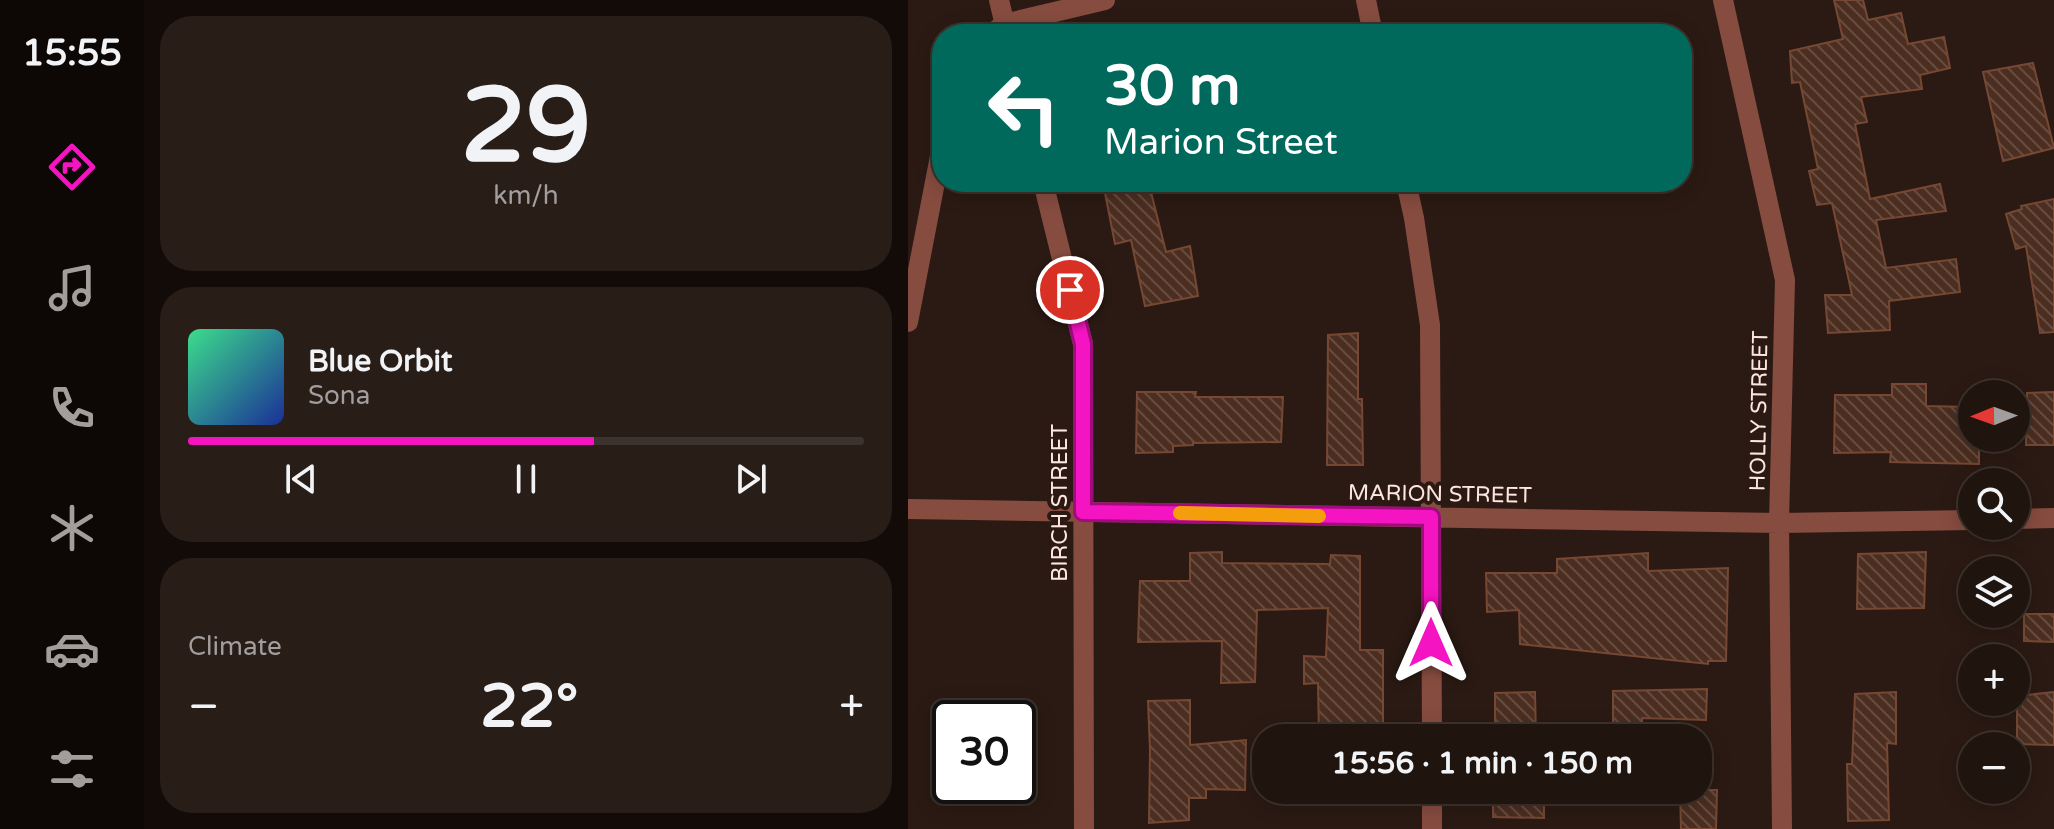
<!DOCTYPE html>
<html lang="en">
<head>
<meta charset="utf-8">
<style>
  body { margin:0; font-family:"Varela Round",sans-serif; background:#281d17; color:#f1f3f6; height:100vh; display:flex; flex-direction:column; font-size:30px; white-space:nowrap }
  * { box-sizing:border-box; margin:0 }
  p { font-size:26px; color:#a29e9e }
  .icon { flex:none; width:44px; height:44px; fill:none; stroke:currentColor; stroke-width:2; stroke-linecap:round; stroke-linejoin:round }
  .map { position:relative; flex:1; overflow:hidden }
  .side { display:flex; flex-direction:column; gap:16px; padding:16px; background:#120b08; width:764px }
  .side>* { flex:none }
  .banner { position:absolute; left:24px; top:24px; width:760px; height:168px; border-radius:32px; box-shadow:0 4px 20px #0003,0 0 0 2px #3d332e; background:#00695c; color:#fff; overflow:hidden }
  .needle { width:52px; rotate:269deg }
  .controls { position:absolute; left:1050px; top:380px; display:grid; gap:16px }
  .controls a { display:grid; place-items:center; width:72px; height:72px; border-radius:50%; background:#20140e; box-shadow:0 4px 20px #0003,0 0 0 2px #3d332e; font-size:40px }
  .speed { position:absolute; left:24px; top:700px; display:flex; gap:16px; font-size:40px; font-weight:700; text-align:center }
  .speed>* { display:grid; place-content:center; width:104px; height:104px; border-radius:50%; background:#20140e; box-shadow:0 4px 20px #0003,0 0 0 2px #3d332e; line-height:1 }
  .speed .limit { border:4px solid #111; border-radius:12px; background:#fff; color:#111 }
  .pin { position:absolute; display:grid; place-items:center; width:68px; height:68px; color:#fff; margin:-34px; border:4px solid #fff; border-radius:50%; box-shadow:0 2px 8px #0007 }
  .me { position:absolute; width:88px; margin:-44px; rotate:0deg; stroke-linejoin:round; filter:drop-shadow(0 0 6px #0008) }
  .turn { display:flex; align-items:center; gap:28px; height:168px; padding:0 40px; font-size:36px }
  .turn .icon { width:104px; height:104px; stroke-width:2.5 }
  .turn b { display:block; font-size:56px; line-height:68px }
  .big { font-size:60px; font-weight:700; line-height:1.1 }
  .side .widget { flex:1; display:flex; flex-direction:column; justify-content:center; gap:12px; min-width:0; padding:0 28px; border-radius:32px; background:#281d17 }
  .side .dial { align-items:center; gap:0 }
  .dial b { font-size:104px; line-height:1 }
  .song { display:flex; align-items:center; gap:24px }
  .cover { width:96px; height:96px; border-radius:12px; background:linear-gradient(135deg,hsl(150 70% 55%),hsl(230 70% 35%)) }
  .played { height:8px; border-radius:4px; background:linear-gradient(90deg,#f414c1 60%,#3d332e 60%) }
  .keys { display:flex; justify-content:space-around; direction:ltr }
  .heat { display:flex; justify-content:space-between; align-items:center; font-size:44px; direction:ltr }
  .trip { position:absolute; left:344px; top:724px; width:460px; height:80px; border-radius:32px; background:#20140e; box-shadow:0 4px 20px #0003,0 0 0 2px #3d332e; font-weight:700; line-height:80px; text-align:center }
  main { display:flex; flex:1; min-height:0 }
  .tabs { display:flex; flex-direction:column; width:144px; justify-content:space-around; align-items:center; background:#0d0806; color:#a29e9e }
  .tabs .icon { width:56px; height:56px }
  .tabs .selected { color:#f414c1 }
  .tabs b { font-size:36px; color:#f1f3f6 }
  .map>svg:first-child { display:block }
</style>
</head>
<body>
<main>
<nav class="tabs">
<b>15:55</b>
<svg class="icon selected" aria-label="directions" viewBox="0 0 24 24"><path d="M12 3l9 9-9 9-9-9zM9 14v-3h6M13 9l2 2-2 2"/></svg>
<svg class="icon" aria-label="music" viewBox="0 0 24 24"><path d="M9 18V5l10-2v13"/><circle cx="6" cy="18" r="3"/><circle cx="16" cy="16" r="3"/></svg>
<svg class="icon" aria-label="phone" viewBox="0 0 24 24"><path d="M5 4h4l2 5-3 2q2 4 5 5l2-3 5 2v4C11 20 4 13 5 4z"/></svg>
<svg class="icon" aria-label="climate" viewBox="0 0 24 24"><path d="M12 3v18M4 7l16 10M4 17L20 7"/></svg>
<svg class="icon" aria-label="car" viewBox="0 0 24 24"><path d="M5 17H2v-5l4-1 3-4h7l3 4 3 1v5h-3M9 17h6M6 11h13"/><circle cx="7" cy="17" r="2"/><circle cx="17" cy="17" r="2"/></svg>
<svg class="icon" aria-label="filters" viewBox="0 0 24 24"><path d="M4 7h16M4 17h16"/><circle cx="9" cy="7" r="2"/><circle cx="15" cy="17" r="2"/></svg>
</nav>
<section class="side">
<div class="widget dial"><b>29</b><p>km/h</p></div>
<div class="widget">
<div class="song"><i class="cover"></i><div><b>Blue Orbit</b><p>Sona</p></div></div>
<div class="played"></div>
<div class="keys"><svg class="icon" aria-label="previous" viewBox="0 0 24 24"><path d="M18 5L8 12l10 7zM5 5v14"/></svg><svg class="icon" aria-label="pause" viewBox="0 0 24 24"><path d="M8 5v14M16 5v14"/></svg><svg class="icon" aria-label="next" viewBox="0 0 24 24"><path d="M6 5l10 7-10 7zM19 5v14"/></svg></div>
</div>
<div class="widget"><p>Climate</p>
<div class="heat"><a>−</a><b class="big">22°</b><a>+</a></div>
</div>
</section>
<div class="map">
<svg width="1146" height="829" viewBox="0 0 1146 829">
  <defs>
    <pattern id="building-back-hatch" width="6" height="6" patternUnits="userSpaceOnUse" patternTransform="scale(2)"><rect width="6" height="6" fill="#4b2e20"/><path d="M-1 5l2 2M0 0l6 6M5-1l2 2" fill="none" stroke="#664c40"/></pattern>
  </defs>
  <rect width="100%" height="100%" fill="#2b1a13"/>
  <path fill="url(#building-back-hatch)" stroke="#764833" stroke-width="2" d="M 926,0 L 955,0 L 960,20 L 993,13 L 1000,44 L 1036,37 L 1042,68 L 1012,75 L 1014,89 L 953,97 L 959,122 L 947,124 L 962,199 L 1032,184 L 1038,211 L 968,220 L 978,268 L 1048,259 L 1052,292 L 981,301 L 982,330 L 920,333 L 917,295 L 944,295 L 924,203 L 909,205 L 901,171 L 910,169 L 892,82 L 884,83 L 882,51 L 935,39 Z
    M 1125,63 L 1146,148 L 1095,161 L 1075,72 Z
    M 241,184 L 258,252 L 282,246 L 290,296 L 237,306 L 223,240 L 207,244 L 197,193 Z
    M 1146,199 L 1146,332 L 1132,333 L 1118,246 L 1108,249 L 1098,214 L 1114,209 L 1113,206 Z
    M 450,333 L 450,399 L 454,399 L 455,465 L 419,465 L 420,335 Z
    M 984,384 L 1018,384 L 1018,406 L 1064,407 L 1064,438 L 1071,438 L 1071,464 L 982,462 L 983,452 L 926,453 L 927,395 L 984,395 Z
    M 229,392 L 288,392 L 287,397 L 375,397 L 373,442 L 285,443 L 285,445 L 265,446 L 265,452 L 228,453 Z
    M 1146,392 L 1146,445 L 1118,445 L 1119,393 Z
    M 314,552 L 314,563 L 422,564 L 423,555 L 452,556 L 452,650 L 475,650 L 475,738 L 411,738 L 410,683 L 396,684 L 396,656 L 418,657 L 420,608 L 349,610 L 347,682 L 313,683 L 314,641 L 230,642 L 232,581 L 282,581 L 282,553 Z
    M 1018,552 L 1016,608 L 949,609 L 950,554 Z
    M 740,553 L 740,571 L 820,568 L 818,661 L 800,661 L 800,664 L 612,644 L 611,610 L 579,612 L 578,573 L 649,573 L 649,559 Z
    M 1116,614 L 1146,614 L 1146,642 L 1116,641 Z
    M 799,689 L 798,720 L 734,718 L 734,738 L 705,738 L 705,691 Z
    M 627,692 L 628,738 L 587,738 L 587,693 Z
    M 988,692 L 988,744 L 979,743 L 981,820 L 940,821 L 939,764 L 944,764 L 947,694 Z
    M 1146,692 L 1146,745 L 1109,744 L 1109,696 Z
    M 282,700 L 282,745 L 338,740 L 337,790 L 298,789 L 298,798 L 281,798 L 281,820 L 241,823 L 242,750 L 240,701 Z
    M 585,790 L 636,790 L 636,818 L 585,817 Z
    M 772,790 L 809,790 L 808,829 L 773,829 Z"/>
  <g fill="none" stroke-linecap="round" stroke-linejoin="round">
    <path stroke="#874c40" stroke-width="20" d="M 91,0 L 99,34
      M 458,0 L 465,34
      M 815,0 L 877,280 L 871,523 L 874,829
      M 84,34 L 96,24 L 197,0
      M 135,182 L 175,344 L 176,829
      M 498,182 L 506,218 L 522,325 L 524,738
      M 0,322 L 34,146
      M 0,509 L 871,523 L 1064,520
      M 1108,519 L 1146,518
      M 524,790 L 524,829"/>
  </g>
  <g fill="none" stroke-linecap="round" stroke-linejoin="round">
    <g stroke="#9f0d7d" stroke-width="20">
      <path id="route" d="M 162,290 L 175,344 L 175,512 L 523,517 L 523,643"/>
    </g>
    <use href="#route" stroke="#f414c1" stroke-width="14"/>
    <path stroke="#f59e0b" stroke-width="14" d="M 272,513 L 411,516"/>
  </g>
  <g text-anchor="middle" stroke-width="8" stroke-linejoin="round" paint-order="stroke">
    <g font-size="22" fill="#fde6de" stroke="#2b1a13">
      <text transform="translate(850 411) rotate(-89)" y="8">HOLLY STREET</text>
      <text transform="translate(532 493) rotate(1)" y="8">MARION STREET</text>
      <text transform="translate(151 503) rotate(-90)" y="8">BIRCH STREET</text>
    </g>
  </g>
</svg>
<div class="controls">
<a><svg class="needle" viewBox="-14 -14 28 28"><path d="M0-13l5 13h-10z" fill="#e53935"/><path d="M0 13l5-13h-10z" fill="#a29e9e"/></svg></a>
<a><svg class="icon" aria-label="search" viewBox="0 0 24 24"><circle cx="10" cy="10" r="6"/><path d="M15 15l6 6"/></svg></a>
<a><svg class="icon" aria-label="layers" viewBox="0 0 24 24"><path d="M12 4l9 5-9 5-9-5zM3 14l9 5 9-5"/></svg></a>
<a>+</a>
<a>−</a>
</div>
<div class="speed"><div class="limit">30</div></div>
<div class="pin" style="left:162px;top:290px;background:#d93025"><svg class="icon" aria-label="arrive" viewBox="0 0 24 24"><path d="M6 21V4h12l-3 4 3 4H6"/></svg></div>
<svg class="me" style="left:523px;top:643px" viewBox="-20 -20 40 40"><path d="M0-17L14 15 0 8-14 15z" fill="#f414c1" stroke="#fff" stroke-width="4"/></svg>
<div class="trip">15:56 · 1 min · 150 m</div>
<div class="banner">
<div class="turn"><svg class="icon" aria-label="left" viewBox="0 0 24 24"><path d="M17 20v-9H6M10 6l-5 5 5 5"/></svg><div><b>30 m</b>Marion Street</div></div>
</div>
</div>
</main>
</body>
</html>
